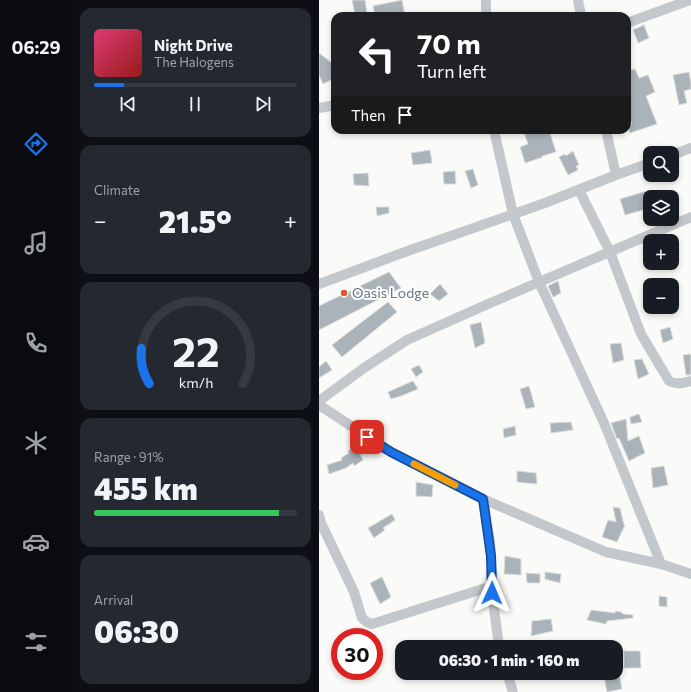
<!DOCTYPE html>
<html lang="en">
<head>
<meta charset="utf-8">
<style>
  body { margin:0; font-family:Commissioner,sans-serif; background:#242831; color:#f1f3f6; height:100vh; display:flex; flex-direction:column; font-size:15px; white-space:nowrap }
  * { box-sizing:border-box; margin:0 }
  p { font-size:13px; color:#9ea1a6 }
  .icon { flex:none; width:22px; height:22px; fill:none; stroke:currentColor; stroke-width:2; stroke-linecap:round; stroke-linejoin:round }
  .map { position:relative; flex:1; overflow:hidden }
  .panel { display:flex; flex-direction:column; gap:8px; padding:8px; background:#0d0f14; width:247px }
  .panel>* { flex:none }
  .top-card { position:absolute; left:12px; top:12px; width:300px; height:122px; border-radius:12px; box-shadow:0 2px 6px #0003; background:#202124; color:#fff; overflow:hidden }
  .tools { position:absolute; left:324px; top:146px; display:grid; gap:8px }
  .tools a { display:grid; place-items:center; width:36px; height:36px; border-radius:8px; background:#171b24; box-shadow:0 2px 6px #0003; font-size:20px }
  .speed { position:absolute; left:12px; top:628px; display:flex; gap:8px; font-size:20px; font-weight:700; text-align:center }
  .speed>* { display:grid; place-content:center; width:52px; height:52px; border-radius:50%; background:#171b24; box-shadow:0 2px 6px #0003; line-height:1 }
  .speed .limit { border:6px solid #d22; background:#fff; color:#111 }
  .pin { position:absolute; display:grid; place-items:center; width:34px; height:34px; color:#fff; margin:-17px; border-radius:8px; box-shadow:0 2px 6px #0006 }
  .me { position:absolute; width:44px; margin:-22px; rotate:1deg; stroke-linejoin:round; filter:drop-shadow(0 0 3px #0008) }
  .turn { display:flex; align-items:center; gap:14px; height:84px; padding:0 20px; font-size:18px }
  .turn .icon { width:52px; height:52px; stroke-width:2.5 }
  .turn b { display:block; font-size:28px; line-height:34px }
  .then { display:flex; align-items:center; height:38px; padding:0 20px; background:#0003; gap:8px; font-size:15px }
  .big { font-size:30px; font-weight:800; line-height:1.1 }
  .panel .card { flex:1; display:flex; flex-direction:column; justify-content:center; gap:6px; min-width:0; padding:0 14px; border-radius:12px; background:#242831 }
  .panel .dial { align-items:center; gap:0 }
  .dial svg { height:104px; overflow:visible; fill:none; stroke:#363941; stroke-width:7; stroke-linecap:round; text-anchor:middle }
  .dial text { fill:#f1f3f6; stroke:none }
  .song { display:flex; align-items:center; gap:12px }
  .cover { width:48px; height:48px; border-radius:6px; background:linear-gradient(135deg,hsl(340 70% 55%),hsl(0 70% 35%)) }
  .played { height:4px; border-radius:2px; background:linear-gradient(90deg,#1a73e8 15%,#363941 15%) }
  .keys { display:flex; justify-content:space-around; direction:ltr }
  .heat { display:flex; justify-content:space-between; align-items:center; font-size:22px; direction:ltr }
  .charge { height:6px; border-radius:3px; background:linear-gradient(90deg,#34c759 91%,#363941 0) }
  .trip { position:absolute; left:76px; top:640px; width:228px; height:40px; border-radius:12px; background:#171b24; box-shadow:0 2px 6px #0003; font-weight:800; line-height:40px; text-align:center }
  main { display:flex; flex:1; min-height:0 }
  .tabs { display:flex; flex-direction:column; width:72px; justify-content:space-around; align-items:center; background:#090b0e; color:#9ea1a6 }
  .tabs .icon { width:28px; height:28px }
  .tabs .current { color:#1a73e8 }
  .tabs b { font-size:18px; color:#f1f3f6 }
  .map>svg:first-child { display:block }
</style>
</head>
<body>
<main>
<nav class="tabs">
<b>06:29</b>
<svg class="icon current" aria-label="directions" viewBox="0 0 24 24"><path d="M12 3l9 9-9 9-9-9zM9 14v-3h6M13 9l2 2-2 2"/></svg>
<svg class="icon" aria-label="music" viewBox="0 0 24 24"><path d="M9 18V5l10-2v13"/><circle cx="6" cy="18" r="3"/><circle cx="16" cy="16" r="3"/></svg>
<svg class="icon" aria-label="phone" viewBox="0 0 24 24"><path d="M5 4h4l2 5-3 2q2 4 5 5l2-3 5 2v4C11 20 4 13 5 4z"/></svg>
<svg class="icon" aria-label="climate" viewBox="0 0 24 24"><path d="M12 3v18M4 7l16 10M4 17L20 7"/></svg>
<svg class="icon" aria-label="car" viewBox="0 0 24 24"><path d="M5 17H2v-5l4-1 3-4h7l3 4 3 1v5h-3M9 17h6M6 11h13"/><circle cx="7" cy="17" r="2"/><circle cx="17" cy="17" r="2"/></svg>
<svg class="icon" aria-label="filters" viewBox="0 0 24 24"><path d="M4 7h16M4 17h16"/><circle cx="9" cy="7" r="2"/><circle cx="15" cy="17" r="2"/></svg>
</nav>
<section class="panel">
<div class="card">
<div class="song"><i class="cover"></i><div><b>Night Drive</b><p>The Halogens</p></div></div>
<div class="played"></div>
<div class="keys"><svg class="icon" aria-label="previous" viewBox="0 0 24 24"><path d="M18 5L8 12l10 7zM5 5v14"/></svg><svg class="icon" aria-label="pause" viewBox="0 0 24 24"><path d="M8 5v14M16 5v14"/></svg><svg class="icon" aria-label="next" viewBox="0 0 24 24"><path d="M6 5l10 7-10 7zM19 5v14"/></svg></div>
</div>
<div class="card"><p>Climate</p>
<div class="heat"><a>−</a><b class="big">21.5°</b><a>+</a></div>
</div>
<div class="card dial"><svg viewBox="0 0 100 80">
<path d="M14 69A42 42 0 1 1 86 69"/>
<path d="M14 69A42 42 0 0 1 8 42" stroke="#1a73e8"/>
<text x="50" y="56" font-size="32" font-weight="700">22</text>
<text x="50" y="72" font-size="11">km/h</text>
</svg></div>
<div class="card"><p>Range · 91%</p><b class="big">455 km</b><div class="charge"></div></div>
<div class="card"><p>Arrival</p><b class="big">06:30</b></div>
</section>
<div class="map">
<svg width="372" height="692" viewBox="0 0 372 692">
  <rect width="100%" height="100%" fill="#fafaf8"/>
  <path fill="#aab3b9" stroke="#dcdcda" d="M 33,0 L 46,0 L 48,13 L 36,15 Z
    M 83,0 L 86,16 L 56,16 L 54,6 Z
    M 325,25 L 330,38 L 319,43 L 314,30 Z
    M 0,53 L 13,63 L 16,71 L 16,78 L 4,84 L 0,75 Z
    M 316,69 L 320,78 L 329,75 L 336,92 L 327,96 L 338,124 L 311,133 L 309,126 L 313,124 L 308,109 L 308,71 Z
    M 370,72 L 372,83 L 372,89 L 365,91 L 368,103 L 360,105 L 354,75 Z
    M 204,130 L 230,130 L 237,152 L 223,156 L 224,157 L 206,163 L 201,147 L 209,144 Z
    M 111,150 L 113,163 L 94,165 L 92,153 Z
    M 254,151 L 260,165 L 257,166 L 259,170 L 249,175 L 240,157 L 246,154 L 247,156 Z
    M 154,169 L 159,185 L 152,188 L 146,171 Z
    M 136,171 L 137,184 L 125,184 L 124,172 Z
    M 49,173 L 50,186 L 35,185 L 34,174 Z
    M 331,190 L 331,208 L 306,215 L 301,199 Z
    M 57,207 L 70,207 L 70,213 L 58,216 Z
    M 70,272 L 82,288 L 0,330 L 0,306 Z
    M 239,281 L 242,293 L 234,297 L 229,286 Z
    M 121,284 L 129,294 L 120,301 L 111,294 Z
    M 69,302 L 78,312 L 23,357 L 13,345 Z
    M 162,322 L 166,343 L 156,348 L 151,325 Z
    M 351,327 L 354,339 L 344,343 L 341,330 Z
    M 302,343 L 305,360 L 294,363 L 291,344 Z
    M 372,354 L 372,375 L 367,375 L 364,355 Z
    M 323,359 L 330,374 L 319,379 L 315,360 Z
    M 7,361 L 13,370 L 0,378 L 0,367 Z
    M 100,365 L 104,372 L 97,377 L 92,369 Z
    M 94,381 L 99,389 L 82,396 L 72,399 L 69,392 Z
    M 210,386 L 216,407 L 207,409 L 201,389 Z
    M 320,414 L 323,422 L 312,424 L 311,417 Z
    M 307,419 L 309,441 L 320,436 L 326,453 L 310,461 L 300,438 L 298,439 L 292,423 Z
    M 252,422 L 254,430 L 232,433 L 231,423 Z
    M 196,426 L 197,435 L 185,438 L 184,429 Z
    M 37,446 L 44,460 L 35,466 L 34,463 L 27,468 L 10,474 L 8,465 L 23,460 L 22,458 L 30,453 L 29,451 Z
    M 345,466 L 349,485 L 334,488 L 332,468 Z
    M 198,471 L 217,473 L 218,484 L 198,482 Z
    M 97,482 L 114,485 L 113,497 L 97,496 Z
    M 294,507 L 301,508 L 305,525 L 306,525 L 298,542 L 283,537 L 289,520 L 297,522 Z
    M 73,514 L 76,520 L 64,528 L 66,530 L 55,538 L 49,528 Z
    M 186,556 L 202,559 L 202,575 L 185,574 Z
    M 226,572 L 242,574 L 241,583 L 226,579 Z
    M 207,573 L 221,574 L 221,583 L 208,583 Z
    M 63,577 L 72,597 L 61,604 L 51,583 Z
    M 340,596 L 348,597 L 348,607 L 340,606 Z
    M 272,610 L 296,613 L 296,611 L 302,612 L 304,614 L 314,615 L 314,618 L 288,621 L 287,624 L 268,620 Z
    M 232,619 L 234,631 L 212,636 L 213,621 Z
    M 305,651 L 321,651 L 322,668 L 305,668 Z
    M 300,673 L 303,689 L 288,692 L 285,676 Z"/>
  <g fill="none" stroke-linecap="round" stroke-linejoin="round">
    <path stroke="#c3c8cc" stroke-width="10" d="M 167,0 L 167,16
      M 259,0 L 262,16
      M 308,23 L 371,0
      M 0,108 L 16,105
      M 175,130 L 194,214 L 220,282 L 285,423 L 342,564
      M 287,130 L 297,175
      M 353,155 L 372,148
      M 260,190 L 291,252 L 322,334 L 350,381 C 357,385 364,383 372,381
      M 0,284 L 83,253 L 226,203 L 297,175 L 331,163
      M 0,401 L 45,368 L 88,340 L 169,304 L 372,217
      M 0,405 L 72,452 L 164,499 L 171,541 L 173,573 L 173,593 L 179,639 L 181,647
      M 164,499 L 287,552 L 342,564 L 372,574
      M 0,515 L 2,523 L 35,592 L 43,618 L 48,622 L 53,624 L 173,586
      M 188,673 L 194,692"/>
  </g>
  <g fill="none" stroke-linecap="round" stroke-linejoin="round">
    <g stroke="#114b97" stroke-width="10">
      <path id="route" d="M 48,437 L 72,452 L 164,499 L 172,556 L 173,593"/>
    </g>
    <use href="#route" stroke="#1a73e8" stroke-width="7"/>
    <path stroke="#f59e0b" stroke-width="7" d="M 95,464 L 136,485"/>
  </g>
  <circle fill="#e4572e" stroke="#fff" stroke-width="1.5" cx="25" cy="293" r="4"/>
  <g text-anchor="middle" stroke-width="4" stroke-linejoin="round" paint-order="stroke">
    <g font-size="14" fill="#657683" stroke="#fff" text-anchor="start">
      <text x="33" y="298">Oasis Lodge</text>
    </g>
  </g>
</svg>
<div class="tools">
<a><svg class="icon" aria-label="search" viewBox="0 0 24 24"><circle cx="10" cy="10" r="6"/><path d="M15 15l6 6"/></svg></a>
<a><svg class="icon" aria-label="layers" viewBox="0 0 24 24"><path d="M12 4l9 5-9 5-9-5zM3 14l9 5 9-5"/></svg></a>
<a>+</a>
<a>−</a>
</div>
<div class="speed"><div class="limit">30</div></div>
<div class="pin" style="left:48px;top:437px;background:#d93025"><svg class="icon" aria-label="arrive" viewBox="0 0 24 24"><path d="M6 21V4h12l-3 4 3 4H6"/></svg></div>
<svg class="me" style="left:173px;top:593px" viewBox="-20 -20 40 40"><path d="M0-17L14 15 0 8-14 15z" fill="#1a73e8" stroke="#fff" stroke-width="4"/></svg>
<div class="trip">06:30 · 1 min · 160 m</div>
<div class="top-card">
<div class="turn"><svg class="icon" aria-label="left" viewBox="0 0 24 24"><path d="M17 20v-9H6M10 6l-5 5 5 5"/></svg><div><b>70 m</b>Turn left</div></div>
<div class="then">Then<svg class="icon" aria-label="arrive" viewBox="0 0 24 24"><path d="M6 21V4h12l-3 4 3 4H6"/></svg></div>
</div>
</div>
</main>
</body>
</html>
